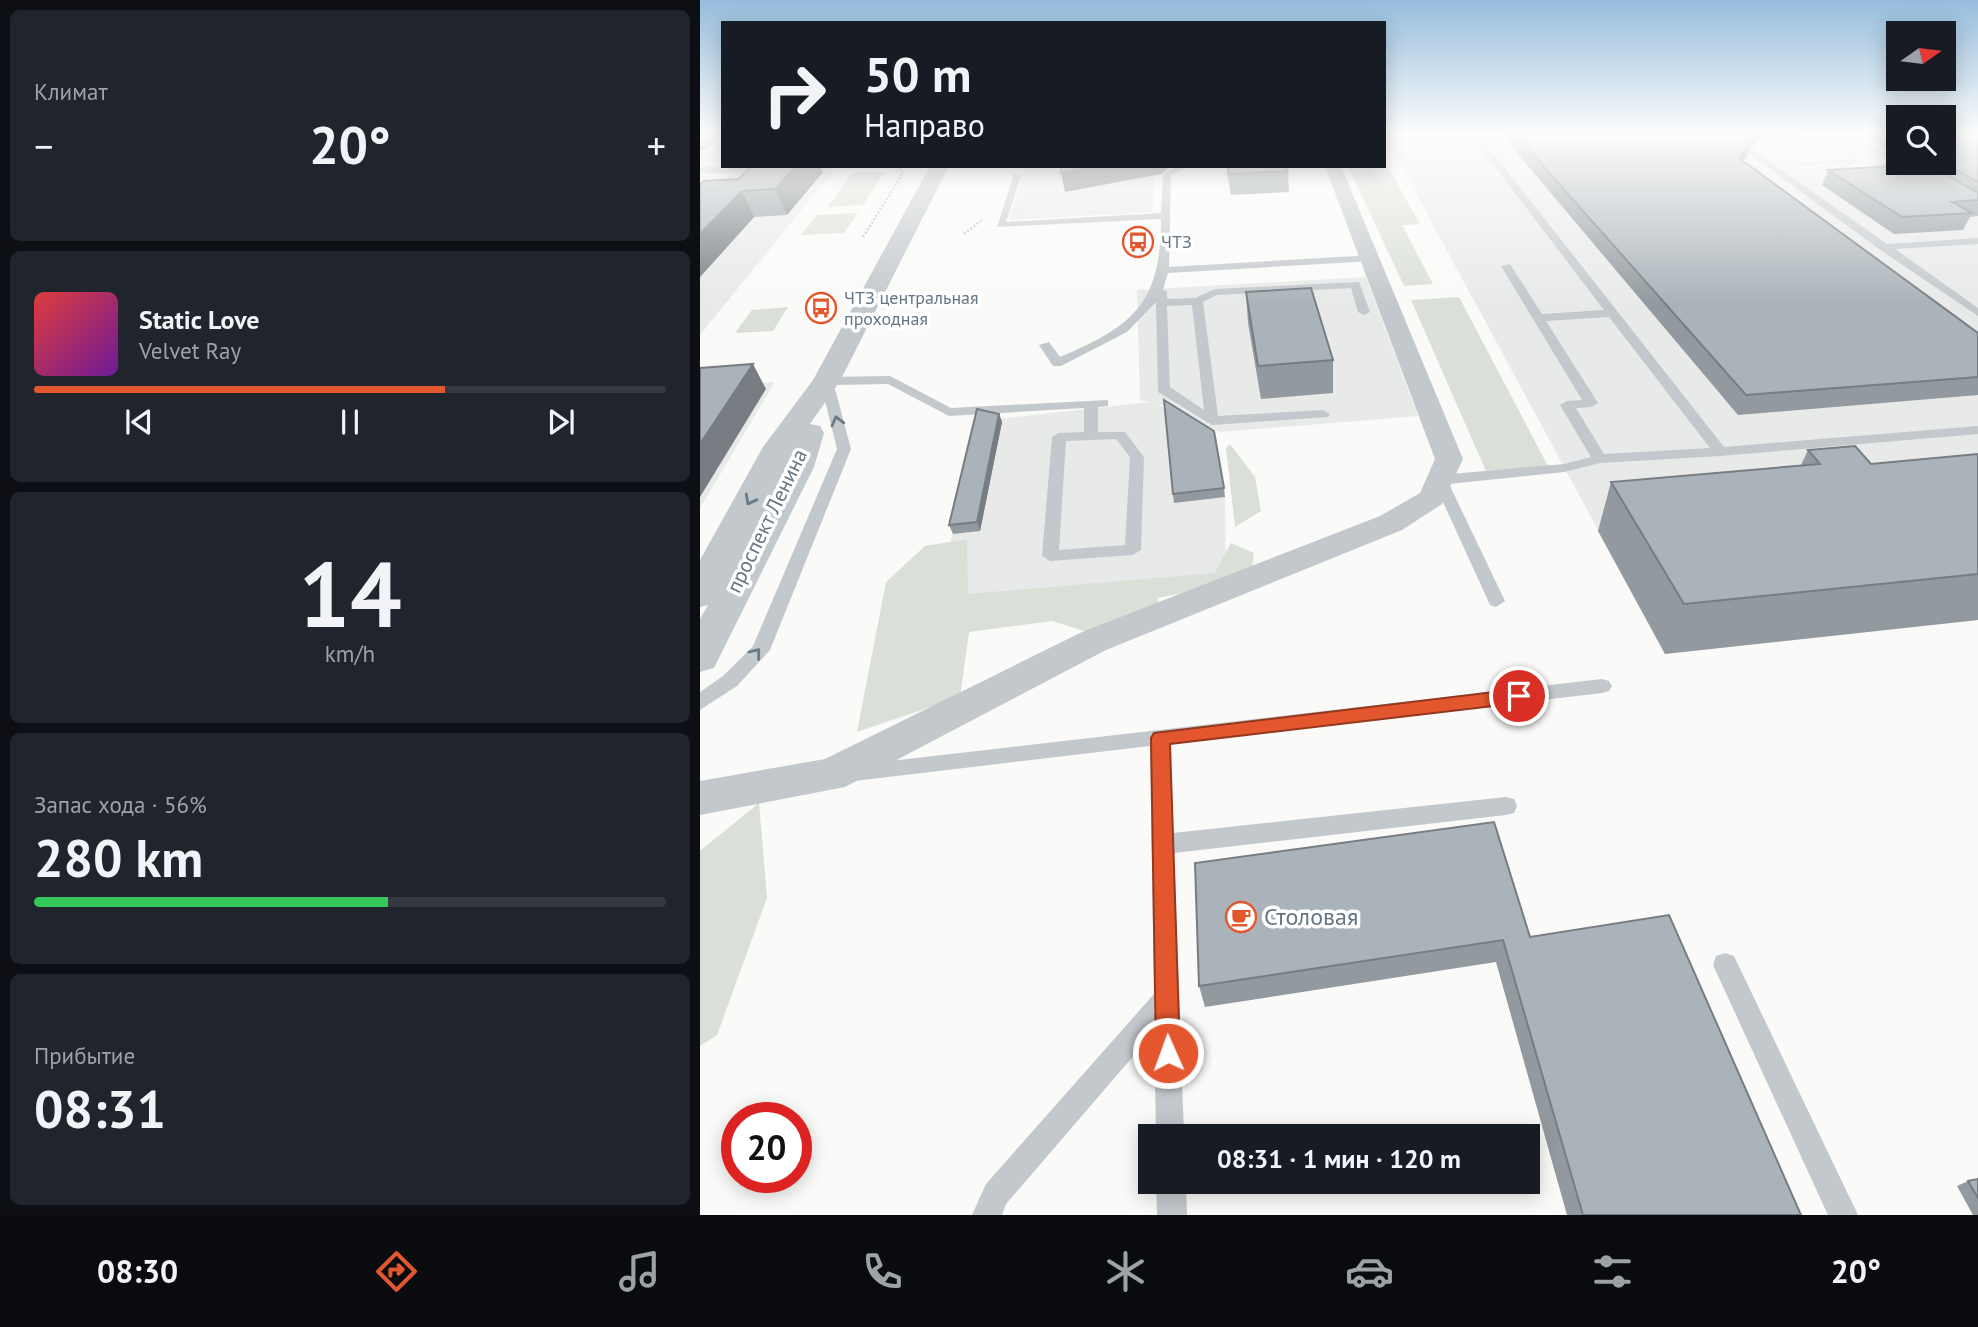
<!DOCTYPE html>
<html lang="ru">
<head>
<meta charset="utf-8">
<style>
  body { margin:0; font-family:"PT Sans",sans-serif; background:#20242c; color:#f1f3f6; height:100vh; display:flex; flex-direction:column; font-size:26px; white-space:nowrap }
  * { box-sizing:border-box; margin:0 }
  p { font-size:23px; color:#9ea1a6 }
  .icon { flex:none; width:38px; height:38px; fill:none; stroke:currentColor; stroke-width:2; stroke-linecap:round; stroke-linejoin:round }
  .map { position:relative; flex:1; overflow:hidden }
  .drawer { display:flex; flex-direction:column; gap:10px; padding:10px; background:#0d0f14; width:700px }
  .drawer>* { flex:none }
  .banner { position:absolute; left:21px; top:21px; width:665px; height:147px; border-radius:0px; box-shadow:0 4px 18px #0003; background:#171b24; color:#f1f3f6; overflow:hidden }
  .needle { width:46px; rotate:76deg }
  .controls { position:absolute; left:1186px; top:21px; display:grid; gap:14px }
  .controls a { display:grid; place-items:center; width:70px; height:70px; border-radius:0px; background:#171b24; box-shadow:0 4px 18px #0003; font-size:35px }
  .speed { position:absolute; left:21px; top:1102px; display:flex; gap:14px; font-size:35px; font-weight:700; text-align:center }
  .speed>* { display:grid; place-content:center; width:91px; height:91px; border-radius:50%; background:#171b24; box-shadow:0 4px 18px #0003; line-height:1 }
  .speed .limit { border:10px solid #d22; background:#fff; color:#111 }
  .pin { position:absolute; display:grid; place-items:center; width:60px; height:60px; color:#fff; margin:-30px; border:4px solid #fff; border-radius:50%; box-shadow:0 2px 7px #0007 }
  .me { position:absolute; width:77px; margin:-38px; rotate:358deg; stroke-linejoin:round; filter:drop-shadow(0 0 5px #0008) }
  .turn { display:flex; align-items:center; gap:24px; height:147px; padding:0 28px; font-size:32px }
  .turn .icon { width:91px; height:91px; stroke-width:2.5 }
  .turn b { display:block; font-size:49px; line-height:60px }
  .big { font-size:52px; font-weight:600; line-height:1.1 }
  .drawer .card { flex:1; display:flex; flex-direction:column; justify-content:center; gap:10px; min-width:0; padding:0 24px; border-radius:10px; background:#20242c }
  .drawer .dial { align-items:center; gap:0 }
  .dial b { font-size:91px; line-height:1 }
  .song { display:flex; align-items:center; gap:21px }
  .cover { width:84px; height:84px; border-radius:10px; background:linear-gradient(135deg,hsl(0 70% 55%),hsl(280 70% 35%)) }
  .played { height:7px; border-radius:4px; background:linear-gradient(90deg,#e4572e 65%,#363941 65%) }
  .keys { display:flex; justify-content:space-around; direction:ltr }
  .heat { display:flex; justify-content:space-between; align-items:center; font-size:38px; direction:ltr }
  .charge { height:10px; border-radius:5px; background:linear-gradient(90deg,#34c759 56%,#363941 0) }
  .trip { position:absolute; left:438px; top:1124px; width:402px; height:70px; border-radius:0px; background:#171b24; box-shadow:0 4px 18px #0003; font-weight:600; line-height:70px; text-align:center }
  .dock { display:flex; height:112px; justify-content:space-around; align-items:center; background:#090b0e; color:#9ea1a6 }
  .dock .icon { width:49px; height:49px }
  .dock .active { color:#e4572e }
  .dock b { font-size:32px; color:#f1f3f6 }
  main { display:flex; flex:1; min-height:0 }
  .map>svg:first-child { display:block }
</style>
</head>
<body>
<main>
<section class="drawer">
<div class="card"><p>Климат</p>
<div class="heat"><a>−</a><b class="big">20°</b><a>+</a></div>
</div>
<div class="card">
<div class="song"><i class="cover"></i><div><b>Static Love</b><p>Velvet Ray</p></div></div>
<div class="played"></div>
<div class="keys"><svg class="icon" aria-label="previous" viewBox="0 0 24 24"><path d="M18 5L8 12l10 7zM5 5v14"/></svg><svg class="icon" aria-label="pause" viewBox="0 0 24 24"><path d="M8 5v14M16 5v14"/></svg><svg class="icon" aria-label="next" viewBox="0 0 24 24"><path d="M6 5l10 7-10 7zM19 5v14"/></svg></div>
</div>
<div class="card dial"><b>14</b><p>km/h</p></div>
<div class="card"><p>Запас хода · 56%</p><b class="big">280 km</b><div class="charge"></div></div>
<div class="card"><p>Прибытие</p><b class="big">08:31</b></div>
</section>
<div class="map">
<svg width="1278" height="1215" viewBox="0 0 1278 1215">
  <rect width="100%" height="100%" fill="#fafaf8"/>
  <path fill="#e8e9e9" d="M 0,134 L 23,134 L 23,153 L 15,160 L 23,161 L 23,166 L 137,166 L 0,335 Z
    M 684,134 L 1199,134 L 1199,163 L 1244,163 L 1278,134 L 1278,620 L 965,654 Z
    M 325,166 L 456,166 L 452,212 L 309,220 Z
    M 666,277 L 718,416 L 520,432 L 455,402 L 513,439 L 525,497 L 526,574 L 235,607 L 279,421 L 450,402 L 440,400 L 437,290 Z
    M 75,382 L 0,508 L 0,388 Z"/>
  <path fill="#dadfd7" d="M 684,160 L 720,224 L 702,225 L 733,284 L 704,286 L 648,166 L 684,166 Z
    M 185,171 L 163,205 L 128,207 L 152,173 Z
    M 158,213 L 144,233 L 101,235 L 117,215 Z
    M 759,297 L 848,466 L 786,471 L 711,300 Z
    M 88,307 L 73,331 L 35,333 L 52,310 Z
    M 530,444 L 555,477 L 561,511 L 535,527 L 526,448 Z
    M 267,539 L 268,594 L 515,573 L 531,543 L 554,553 L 551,574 L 527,584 L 458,598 L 458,608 L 384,631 L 352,621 L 269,632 L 260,697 L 157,732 L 186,582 L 225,546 Z
    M 59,803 L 67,898 L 17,1035 L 0,1046 L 0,851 Z"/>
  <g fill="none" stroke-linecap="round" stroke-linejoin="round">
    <path stroke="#bbbfc2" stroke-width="2.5" stroke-dasharray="2 2" stroke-linecap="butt" d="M 1102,164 L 1156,160
      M 1134,171 L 1155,161
      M 264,234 L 283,219
      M 163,237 L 203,173 L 198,166"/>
    <path fill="#c3c8cc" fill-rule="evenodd" d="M 770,134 L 778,134 L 1024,447 L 1278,426 L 1278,434 L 1020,456 L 900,463 L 864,472 L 749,484 L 805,601 L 796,607 L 790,605 L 733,480 L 740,475 L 864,464 L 891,457 L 860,405 L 867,401 L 882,400 L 801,266 L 810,264 L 842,314 L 904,310 ZM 909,317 L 1010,448 L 904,454 L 876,408 L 891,407 L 898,403 L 846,321 Z
      M 1022,134 L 1031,134 L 1187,244 L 1278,238 L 1278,244 L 1195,249 L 1278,308 L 1278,316 L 1179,249 Z
      M 1146,134 L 1155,134 L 1203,163 L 1196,164 Z
      M 0,152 L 8,153 L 9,155 L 0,158 Z
      M 100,166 L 150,166 L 98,172 L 94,169 Z
      M 478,166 L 490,166 L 471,175 L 469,267 L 672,255 L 677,258 L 672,261 L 468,273 L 463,289 L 467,292 L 467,299 L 495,298 L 515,289 L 659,282 L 670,312 L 664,315 L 658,312 L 651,288 L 517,295 L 503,302 L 518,416 L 623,410 L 630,414 L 628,417 L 512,425 L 458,392 L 456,302 L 427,332 L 361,366 L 353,366 L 339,345 L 349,342 L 360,357 C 434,326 461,303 461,219 L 297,227 L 314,174 L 321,176 L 306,222 L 461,213 L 463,174 ZM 492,305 L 504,410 L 470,387 L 467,306 Z
      M 0,167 L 70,166 L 74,169 L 70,172 L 0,173 Z
      M 190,376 L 251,408 L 408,400 L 408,406 L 398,407 L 398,432 L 425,432 L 444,457 L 441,550 L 433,555 L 350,561 L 342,556 L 352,437 L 359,433 L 384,432 L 384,408 L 249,416 L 188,384 L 134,385 L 151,449 L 70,650 L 37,686 L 0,710 L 0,692 L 23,676 L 53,646 L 137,449 L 120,381 L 126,377 ZM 416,439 L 430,457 L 425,545 L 359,550 L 366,441 Z
      M 902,679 L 909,681 L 912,686 L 909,691 L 902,693 L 470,744 L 473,833 L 806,797 L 814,799 L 817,806 L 814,813 L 806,815 L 474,853 L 484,1136 L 456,1136 L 454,1032 L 306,1204 L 302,1215 L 272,1215 L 286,1184 L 454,994 L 450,746 L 154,781 L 147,778 L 144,772 L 147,766 Z
      M 1025,953 L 1034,956 L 1158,1215 L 1128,1215 L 1013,965 L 1016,956 Z
      M 456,1181 L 486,1181 L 487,1215 L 457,1215 Z"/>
    <path fill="#c3c8cc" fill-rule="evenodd" d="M 625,166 L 641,166 L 763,459 L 742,504 L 702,530 L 406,650 L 145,787 L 0,815 L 0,781 L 125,759 L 382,632 L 680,516 L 720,493 L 735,459 Z"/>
    <path fill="#c3c8cc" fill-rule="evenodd" d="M 230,166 L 249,166 L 140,381 L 110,424 L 120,426 L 124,433 L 114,467 L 14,668 L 0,672 L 0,619 L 8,605 L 0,607 L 0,560 L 63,447 L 113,380 Z"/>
  </g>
  <path fill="#929a9f" d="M 0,134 L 23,134 L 23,141 L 15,141 L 5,150 L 0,151 Z
    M 801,134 L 1124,134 L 1060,138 L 1053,147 L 1050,144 L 1047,156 L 1043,161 L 1278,333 L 1278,395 L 1038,415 Z
    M 1160,134 L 1199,134 L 1199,156 Z
    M 1278,134 L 1278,216 L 1270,217 L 1263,230 L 1194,234 L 1122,185 L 1128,170 L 1214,165 L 1210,163 L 1244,163 Z
    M 52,166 L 120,166 L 123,172 L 87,215 L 54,217 L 0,277 L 0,184 L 38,179 Z
    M 526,166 L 586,166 L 588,171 L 589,192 L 531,195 Z
    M 546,292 L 633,360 L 633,393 L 561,399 L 548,323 Z
    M 299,414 L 302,422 L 280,531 L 253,534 L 249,525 Z
    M 1108,450 L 1171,464 L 1278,454 L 1278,620 L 965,654 L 898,531 L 911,482 L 1101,465 Z
    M 524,488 L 525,497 L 474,503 L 473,494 Z
    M 495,863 L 830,937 L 1101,1215 L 867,1215 L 796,962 L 505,1007 L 499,986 Z
    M 1278,1179 L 1278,1215 L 1273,1215 L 1257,1186 L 1268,1181 Z"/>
  <path fill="#777d82" d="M 0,134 L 12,134 L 15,141 L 5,150 L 0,151 Z
    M 1057,134 L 1061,134 L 1060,138 L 1053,147 Z
    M 1052,141 L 1047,156 L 1034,173 L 1039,158 Z
    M 96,166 L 120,166 L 123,172 L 87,215 L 75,189 Z
    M 397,166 L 472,166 L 461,174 L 365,192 L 361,173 Z
    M 42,191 L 54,217 L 0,277 L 0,234 Z
    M 53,364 L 66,389 L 0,497 L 0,444 Z
    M 299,414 L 302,422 L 280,531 L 277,522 Z"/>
  <path fill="#aab3b9" stroke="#777d82" stroke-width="2" d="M 815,134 L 1042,134 L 1052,141 L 1039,158 L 1278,333 L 1278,377 L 1046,395 Z
    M 1191,134 L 1199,134 L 1199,138 Z
    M 1244,134 L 1278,134 L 1278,182 L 1244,163 Z
    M 1226,164 L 1278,193 L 1278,200 L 1252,202 L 1272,213 L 1202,217 L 1128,170 Z
    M 52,166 L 96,166 L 75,189 L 42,191 L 0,234 L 0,184 L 4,181 L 38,179 Z
    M 361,166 L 397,166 L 361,173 Z
    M 528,166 L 586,166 L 588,171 L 529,174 Z
    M 611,288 L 633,360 L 558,366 L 546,292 Z
    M 53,364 L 0,444 L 0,368 Z
    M 464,400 L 514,431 L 524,488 L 473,494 Z
    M 277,409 L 299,414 L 277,522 L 249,525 Z
    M 1155,446 L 1171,464 L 1278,454 L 1278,574 L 984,604 L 911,482 L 1120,464 L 1108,450 Z
    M 794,822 L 830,937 L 969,915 L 1101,1215 L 883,1215 L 803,940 L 499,986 L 495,863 Z
    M 1278,1179 L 1278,1198 L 1268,1181 Z"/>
  <defs><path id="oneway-chevron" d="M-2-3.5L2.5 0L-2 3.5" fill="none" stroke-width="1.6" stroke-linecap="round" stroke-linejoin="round" transform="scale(1.75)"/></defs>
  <g stroke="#6a7a87">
    <use href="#oneway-chevron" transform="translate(137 421) rotate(-105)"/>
    <use href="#oneway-chevron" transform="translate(50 500) rotate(118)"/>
    <use href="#oneway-chevron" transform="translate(56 653) rotate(-52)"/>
  </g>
  <linearGradient id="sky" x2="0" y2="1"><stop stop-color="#96bcdc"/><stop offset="0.44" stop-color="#fdfdfc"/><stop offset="1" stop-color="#fdfdfc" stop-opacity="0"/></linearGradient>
  <rect width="1278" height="304" fill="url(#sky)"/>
  <path fill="#e4572e" stroke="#94391e" stroke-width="2" d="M 819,689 L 825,691 L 828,696 L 825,701 L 819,703 L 470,744 L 480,1053 L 477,1061 L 468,1065 L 460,1061 L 456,1053 L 451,738 L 454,733 Z"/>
  <defs>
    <g id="bus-ring" transform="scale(1.575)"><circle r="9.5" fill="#fff" stroke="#e4572e" stroke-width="1.5"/><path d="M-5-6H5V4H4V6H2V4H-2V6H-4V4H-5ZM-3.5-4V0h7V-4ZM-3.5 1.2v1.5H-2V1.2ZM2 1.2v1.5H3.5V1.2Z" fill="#e4572e"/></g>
    <g id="cafe-ring" transform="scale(1.575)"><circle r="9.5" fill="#fff" stroke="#e4572e" stroke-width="1.5"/><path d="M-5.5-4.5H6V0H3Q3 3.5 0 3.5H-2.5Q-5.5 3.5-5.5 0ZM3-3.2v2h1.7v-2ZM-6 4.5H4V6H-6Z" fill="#e4572e"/></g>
  </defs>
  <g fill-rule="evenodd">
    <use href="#bus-ring" x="438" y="242"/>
    <use href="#bus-ring" x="121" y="308"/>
    <use href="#cafe-ring" x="541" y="917"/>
  </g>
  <g text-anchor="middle" stroke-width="7" stroke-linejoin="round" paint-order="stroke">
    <g font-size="18" fill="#657683" stroke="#fff" text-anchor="start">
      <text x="461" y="248">ЧТЗ</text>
      <text x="144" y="304">ЧТЗ центральная<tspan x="144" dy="21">проходная</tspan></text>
    </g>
    <g font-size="21" fill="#657683" stroke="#fff">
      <text transform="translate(67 521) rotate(-64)" y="7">проспект Ленина</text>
    </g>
    <g font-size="24" fill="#657683" stroke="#fff" text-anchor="start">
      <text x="564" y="925">Столовая</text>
    </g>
  </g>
</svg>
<div class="controls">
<a><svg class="needle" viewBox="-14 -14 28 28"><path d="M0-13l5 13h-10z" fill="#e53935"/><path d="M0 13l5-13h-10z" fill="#9ea1a6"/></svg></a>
<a><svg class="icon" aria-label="search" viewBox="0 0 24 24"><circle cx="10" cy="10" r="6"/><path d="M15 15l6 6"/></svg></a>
</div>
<div class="speed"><div class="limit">20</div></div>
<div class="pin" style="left:819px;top:696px;background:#d93025"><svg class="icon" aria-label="arrive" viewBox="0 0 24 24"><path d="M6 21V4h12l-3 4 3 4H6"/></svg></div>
<svg class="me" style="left:468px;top:1053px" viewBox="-20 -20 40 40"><circle r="17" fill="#e4572e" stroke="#fff" stroke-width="3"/><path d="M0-11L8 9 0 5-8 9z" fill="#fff"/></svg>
<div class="trip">08:31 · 1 мин · 120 m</div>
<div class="banner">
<div class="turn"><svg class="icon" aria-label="right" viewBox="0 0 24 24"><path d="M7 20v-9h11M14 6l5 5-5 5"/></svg><div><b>50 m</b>Направо</div></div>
</div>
</div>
</main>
<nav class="dock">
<b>08:30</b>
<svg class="icon active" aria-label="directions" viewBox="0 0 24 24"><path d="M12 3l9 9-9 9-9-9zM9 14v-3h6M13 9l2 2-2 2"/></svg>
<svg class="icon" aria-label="music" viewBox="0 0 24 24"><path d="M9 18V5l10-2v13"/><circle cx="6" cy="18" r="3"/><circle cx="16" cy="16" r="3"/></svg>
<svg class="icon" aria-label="phone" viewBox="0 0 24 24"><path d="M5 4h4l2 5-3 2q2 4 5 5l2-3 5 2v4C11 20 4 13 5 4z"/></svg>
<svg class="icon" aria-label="climate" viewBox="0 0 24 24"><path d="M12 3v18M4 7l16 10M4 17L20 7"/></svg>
<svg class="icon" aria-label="car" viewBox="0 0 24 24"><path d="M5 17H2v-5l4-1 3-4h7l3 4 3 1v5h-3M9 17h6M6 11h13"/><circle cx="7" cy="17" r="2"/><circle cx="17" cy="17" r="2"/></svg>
<svg class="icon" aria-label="filters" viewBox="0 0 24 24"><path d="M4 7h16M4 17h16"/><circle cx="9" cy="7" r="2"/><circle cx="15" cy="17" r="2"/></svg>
<b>20°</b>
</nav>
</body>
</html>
